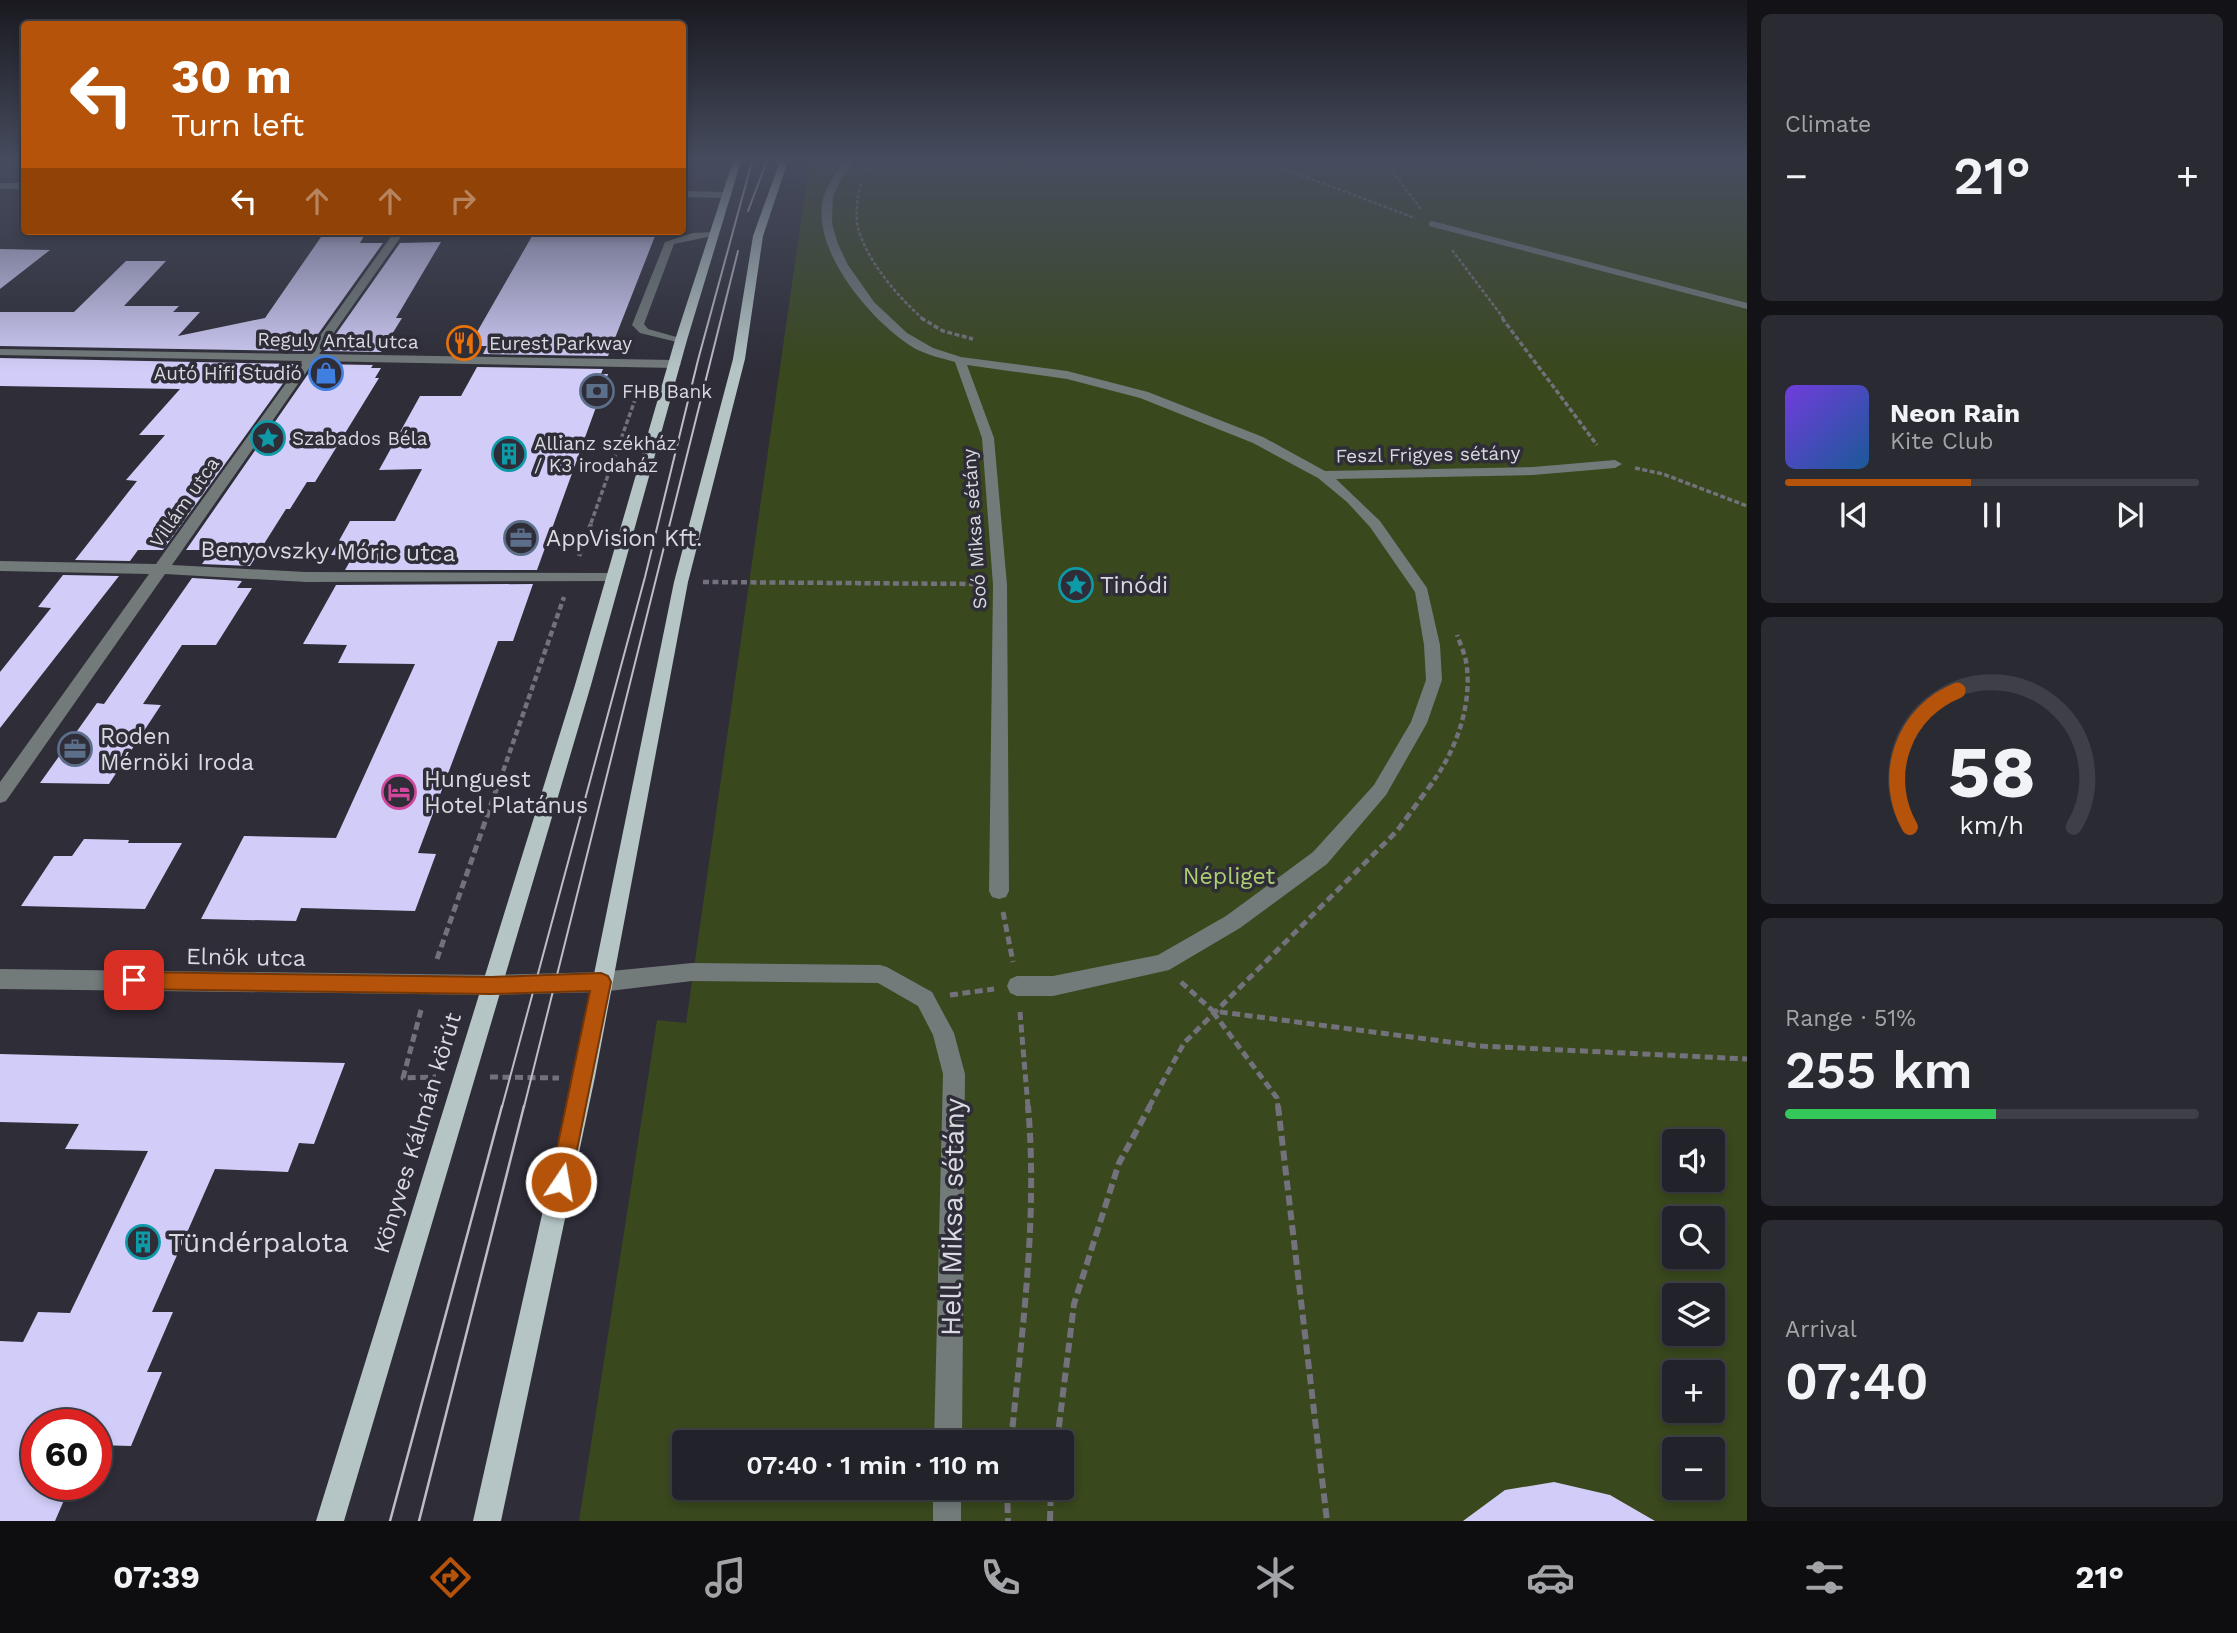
<!DOCTYPE html>
<html lang="en">
<head>
<meta charset="utf-8">
<style>
  body { margin:0; font-family:"Work Sans",sans-serif; background:#2a2a32; color:#f1f3f6; height:100vh; display:flex; flex-direction:column; font-size:26px; white-space:nowrap }
  * { box-sizing:border-box; margin:0 }
  p { font-size:23px; color:#a2a4a8 }
  .icon { flex:none; width:38px; height:38px; fill:none; stroke:currentColor; stroke-width:2; stroke-linecap:round; stroke-linejoin:round }
  .map { position:relative; flex:1; overflow:hidden }
  .drawer { display:flex; flex-direction:column; gap:14px; padding:14px; background:#131317; width:490px }
  .drawer>* { flex:none }
  .hud { position:absolute; left:21px; top:21px; width:665px; height:214px; border-radius:7px; box-shadow:0 4px 10px #0003,0 0 0 2px #3f3f47; background:#b45309; color:#fff; overflow:hidden }
  .tools { position:absolute; left:1662px; top:1129px; display:grid; gap:14px }
  .tools a { display:grid; place-items:center; width:63px; height:63px; border-radius:7px; background:#22222a; box-shadow:0 4px 10px #0003,0 0 0 2px #3f3f47; font-size:35px }
  .speed { position:absolute; left:21px; top:1409px; display:flex; gap:14px; font-size:35px; font-weight:700; text-align:center }
  .speed>* { display:grid; place-content:center; width:91px; height:91px; border-radius:50%; background:#22222a; box-shadow:0 4px 10px #0003,0 0 0 2px #3f3f47; line-height:1 }
  .speed .limit { border:10px solid #d22; background:#fff; color:#111 }
  .pin { position:absolute; display:grid; place-items:center; width:60px; height:60px; color:#fff; margin:-30px; border-radius:14px; box-shadow:0 4px 10px #0006 }
  .me { position:absolute; width:77px; margin:-38px; rotate:12deg; stroke-linejoin:round; filter:drop-shadow(0 0 5px #0008) }
  .turn { display:flex; align-items:center; gap:24px; height:147px; padding:0 35px; font-size:32px }
  .turn .icon { width:91px; height:91px; stroke-width:2.5 }
  .turn b { display:block; font-size:49px; line-height:60px }
  .lanes { display:flex; align-items:center; height:66px; padding:0 35px; background:#0003; justify-content:center; gap:35px; direction:ltr }
  .lanes .off { opacity:.35 }
  .big { font-size:52px; font-weight:600; line-height:1.1 }
  .drawer .tile { flex:1; display:flex; flex-direction:column; justify-content:center; gap:10px; min-width:0; padding:0 24px; border-radius:10px; background:#2a2a32 }
  .drawer .dial { align-items:center; gap:0 }
  .dial svg { height:182px; overflow:visible; fill:none; stroke:#3f3f47; stroke-width:7; stroke-linecap:round; text-anchor:middle }
  .dial text { fill:#f1f3f6; stroke:none }
  .song { display:flex; align-items:center; gap:21px }
  .cover { width:84px; height:84px; border-radius:10px; background:linear-gradient(135deg,hsl(260 70% 55%),hsl(210 70% 35%)) }
  .played { height:7px; border-radius:4px; background:linear-gradient(90deg,#b45309 45%,#3f3f47 45%) }
  .keys { display:flex; justify-content:space-around; direction:ltr }
  .heat { display:flex; justify-content:space-between; align-items:center; font-size:38px; direction:ltr }
  .charge { height:10px; border-radius:5px; background:linear-gradient(90deg,#34c759 51%,#3f3f47 0) }
  .trip { position:absolute; left:672px; top:1430px; width:402px; height:70px; border-radius:7px; background:#22222a; box-shadow:0 4px 10px #0003,0 0 0 2px #3f3f47; font-weight:600; line-height:70px; text-align:center }
  .menu { display:flex; height:112px; justify-content:space-around; align-items:center; background:#0e0e11; color:#a2a4a8 }
  .menu .icon { width:49px; height:49px }
  .menu .selected { color:#b45309 }
  .menu b { font-size:32px; color:#f1f3f6 }
  main { display:flex; flex:1; min-height:0 }
  .map>svg:first-child { display:block }
</style>
</head>
<body>
<main>
<div class="map">
<svg width="1747" height="1521" viewBox="0 0 1747 1521">
  <rect width="100%" height="100%" fill="#2e2d38"/>
  <path fill="#39481d" fill-rule="evenodd" d="M 815,158 L 1747,158 L 1747,1521 L 579,1521 L 657,1020 L 686,1023 L 807,179 ZM 1675,1141 L 1713,1141 L 1713,1180 L 1675,1180 ZM 1675,1218 L 1713,1218 L 1713,1256 L 1675,1256 ZM 1675,1295 L 1713,1295 L 1713,1334 L 1675,1334 ZM 1675,1372 L 1713,1372 L 1713,1410 L 1675,1410 ZM 684,1442 L 1062,1442 L 1062,1488 L 684,1488 ZM 1675,1449 L 1713,1449 L 1713,1488 L 1675,1488 Z"/>
  <path fill="#d1cdf8" d="M 535,231 L 657,231 L 608,356 L 483,354 L 487,346 L 469,346 Z
    M 364,236 L 360,243 L 383,243 L 306,351 L 0,346 L 0,312 L 74,312 L 126,261 L 166,261 L 124,306 L 179,306 L 173,312 L 200,312 L 178,336 L 265,318 L 321,237 Z
    M 441,242 L 396,318 L 402,318 L 381,352 L 324,351 L 400,243 Z
    M 0,249 L 50,250 L 0,289 Z
    M 0,358 L 297,364 L 163,550 L 138,550 L 130,561 L 75,560 L 137,481 L 126,480 L 165,435 L 139,435 L 180,389 L 0,386 Z
    M 315,364 L 373,365 L 371,368 L 381,368 L 375,378 L 379,378 L 315,482 L 307,482 L 290,509 L 286,509 L 250,566 L 202,564 L 212,550 L 186,550 Z
    M 477,367 L 603,369 L 601,374 L 608,374 L 537,570 L 345,570 L 353,556 L 331,555 L 350,521 L 395,521 L 422,469 L 379,470 L 420,396 L 461,396 Z
    M 63,575 L 119,576 L 0,728 L 0,672 L 51,608 L 38,607 Z
    M 192,578 L 242,581 L 237,588 L 252,588 L 216,645 L 182,645 L 143,704 L 161,705 L 109,784 L 40,783 L 97,703 L 104,704 Z
    M 533,584 L 513,641 L 498,641 L 418,853 L 436,854 L 415,911 L 301,908 L 296,921 L 201,919 L 244,836 L 336,838 L 415,664 L 338,663 L 347,645 L 303,644 L 336,585 Z
    M 84,839 L 129,840 L 128,843 L 182,843 L 145,909 L 21,906 L 54,856 L 72,856 Z
    M 0,1054 L 345,1063 L 314,1144 L 299,1143 L 288,1172 L 215,1169 L 152,1312 L 173,1312 L 147,1372 L 162,1372 L 131,1446 L 96,1445 L 96,1424 L 37,1424 L 37,1484 L 71,1484 L 55,1521 L 0,1521 L 0,1341 L 23,1342 L 38,1312 L 70,1313 L 148,1151 L 65,1149 L 79,1124 L 0,1122 Z
    M 1554,1482 L 1610,1495 L 1655,1521 L 1463,1521 L 1505,1490 Z"/>
  <g fill="none" stroke-linecap="round" stroke-linejoin="round">
    <path stroke="#73727c" stroke-width="2.5" stroke-dasharray="3.5 2" stroke-linecap="butt" d="M 1255,158 L 1415,218
      M 1382,158 L 1421,209
      M 870,171 L 886,158
      M 861,184 C 857,198 855,214 858,228 C 867,261 898,297 923,319
      M 1452,250 L 1504,319"/>
    <path stroke="#73727c" stroke-width="3.5" stroke-dasharray="5 2.5" stroke-linecap="butt" d="M 921,318 L 943,331 L 973,339
      M 1502,318 L 1597,445
      M 1635,468 L 1663,474 L 1747,506
      M 591,523 L 641,383"/>
    <path stroke="#73727c" stroke-width="4.5" stroke-dasharray="6 3.5" stroke-linecap="butt" d="M 579,556 L 592,521
      M 703,582 L 978,584
      M 500,780 L 564,597
      M 1434,780 C 1457,748 1473,702 1466,661 C 1464,652 1460,643 1457,635"/>
    <path stroke="#73727c" stroke-width="5" stroke-dasharray="8 4.5" stroke-linecap="butt" d="M 1003,912 L 1013,962
      M 437,959 L 500,779
      M 1181,982 L 1213,1011 L 1480,1046 L 1747,1059
      M 950,995 L 994,989
      M 421,1010 L 403,1078 L 436,1077
      M 1020,1012 L 1028,1107
      M 1213,1012 L 1277,1098 L 1278,1107
      M 490,1077 L 559,1078
      M 1149,1107 L 1184,1043 L 1397,831 L 1435,779"/>
    <path stroke="#73727c" stroke-width="6" stroke-dasharray="10 5" stroke-linecap="butt" d="M 1278,1106 L 1327,1521
      M 1011,1442 C 1022,1331 1038,1217 1028,1106
      M 1057,1442 L 1074,1304 L 1119,1163 L 1150,1106
      M 1007,1488 L 1008,1521
      M 1050,1521 L 1051,1488"/>
    <path fill="#727a7a" fill-rule="evenodd" d="M 848,158 L 857,158 L 841,179 L 833,197 L 832,224 L 838,244 L 848,265 L 874,302 L 907,333 L 933,348 L 961,357 L 1067,371 L 1148,392 L 1263,437 L 1325,471 L 1533,467 L 1615,460 L 1622,464 L 1615,468 L 1533,475 L 1336,479 L 1380,521 L 1427,588 L 1440,645 L 1442,680 L 1427,723 L 1386,795 L 1327,864 L 1240,928 L 1169,970 L 1053,996 L 1017,996 L 1010,993 L 1007,986 L 1010,979 L 1017,976 L 1053,976 L 1158,955 L 1226,916 L 1313,852 L 1374,785 L 1411,722 L 1426,680 L 1424,645 L 1415,592 L 1370,527 L 1347,502 L 1318,478 L 1253,443 L 1140,398 L 1067,379 L 967,365 L 994,438 L 1007,585 L 1009,891 L 1006,897 L 999,899 L 992,897 L 989,891 L 993,585 L 982,438 L 955,362 C 941,358 927,355 914,348 C 873,323 811,252 823,199 C 827,183 838,170 848,158 Z
      M 0,183 L 24,183 L 24,189 L 0,189 Z
      M 682,191 L 727,192 L 732,195 L 727,198 L 682,197 Z
      M 1432,221 L 1747,303 L 1747,309 L 1429,226 L 1429,222 Z
      M 395,231 L 405,231 L 319,354 L 675,360 L 681,364 L 675,368 L 314,361 L 172,565 L 306,572 L 612,573 L 617,575 L 619,578 L 617,581 L 306,582 L 165,574 L 6,801 L 0,803 L 0,782 L 149,574 L 0,571 L 0,561 L 156,564 L 302,361 L 0,355 L 0,349 L 307,354 Z
      M 693,233 L 712,232 L 717,235 L 674,244 L 644,324 L 648,329 L 687,340 L 681,343 L 640,333 L 632,325 L 665,242 Z
      M 692,963 L 880,965 L 887,967 L 932,992 L 954,1033 L 965,1074 L 962,1442 L 934,1442 L 943,1074 L 933,1035 L 918,1006 L 878,983 L 692,981 L 601,992 L 491,995 L 0,989 L 0,969 L 491,975 L 601,972 Z
      M 933,1488 L 961,1488 L 961,1521 L 933,1521 Z"/>
    <path fill="#b5c5c5" fill-rule="evenodd" d="M 734,158 L 742,158 L 687,340 L 591,685 L 344,1521 L 316,1521 L 575,685 L 675,340 Z
      M 781,158 L 789,158 L 763,236 L 745,359 L 688,582 L 595,1077 L 501,1521 L 473,1521 L 573,1077 L 674,582 L 733,359 L 753,236 Z"/>
    <path stroke="#bdbdc4" stroke-width="2" d="M 748,211 L 768,158
      M 502,1107 L 645,577 L 698,360 L 753,158
      M 524,1107 L 738,251"/>
    <path stroke="#bdbdc4" stroke-width="2.5" d="M 390,1521 L 502,1106
      M 419,1521 L 524,1106"/>
  </g>
  <linearGradient id="sky" x2="0" y2="1"><stop stop-color="#19191f"/><stop offset="0.43" stop-color="#464c5e"/><stop offset="1" stop-color="#464c5e" stop-opacity="0"/></linearGradient>
  <rect width="1747" height="371" fill="url(#sky)"/>
  <path fill="#b45309" stroke="#753606" stroke-width="2" d="M 134,972 L 491,977 L 601,973 L 608,976 L 611,982 L 569,1189 L 561,1193 L 553,1189 L 550,1182 L 590,991 L 491,994 L 134,989 L 127,986 L 124,980 L 127,974 Z"/>
  <defs>
    <g id="restaurant-ring" transform="scale(1.75)"><circle r="9.5" fill="#2e2d38" stroke="#e8710a" stroke-width="1.5"/><path d="M-5-6h1v4h1v-4h1v4h1v-4h1v5L-1.5 .5V6h-2V.5L-5-1ZM5-6V6H3V1.5H1.5Q1.5-4 5-6Z" fill="#e8710a"/></g>
    <g id="shop-ring" transform="scale(1.75)"><circle r="9.5" fill="#2e2d38" stroke="#3f7fe0" stroke-width="1.5"/><path d="M-5-2.5h2.3a2.7 3.5 0 0 1 5.4 0H5L5.5 6h-11ZM-1.5-2.5h3a1.5 2.3 0 0 0-3 0Z" fill="#3f7fe0"/></g>
    <g id="bank-ring" transform="scale(1.75)"><circle r="9.5" fill="#2e2d38" stroke="#5c6f8a" stroke-width="1.5"/><path d="M-6-4H6V4H-6ZM0-2.3a2.3 2.3 0 1 0 0 4.6a2.3 2.3 0 1 0 0-4.6Z" fill="#5c6f8a"/></g>
    <g id="sight-ring" transform="scale(1.75)"><circle r="9.5" fill="#2e2d38" stroke="#0f9aa8" stroke-width="1.5"/><path d="M0-6L1.8-2.2L6-1.7L2.9 1.2L3.7 5.4L0 3.3L-3.7 5.4L-2.9 1.2L-6-1.7L-1.8-2.2Z" fill="#0f9aa8"/></g>
    <g id="building-ring" transform="scale(1.75)"><circle r="9.5" fill="#2e2d38" stroke="#0f9aa8" stroke-width="1.5"/><path d="M-4-6H4V6H1V3H-1V6H-4ZM-2.5-4.3h1.7v1.8h-1.7ZM.8-4.3h1.7v1.8H.8ZM-2.5-1h1.7V.8h-1.7ZM.8-1h1.7V.8H.8Z" fill="#0f9aa8"/></g>
    <g id="office-ring" transform="scale(1.75)"><circle r="9.5" fill="#2e2d38" stroke="#5c6f8a" stroke-width="1.5"/><path d="M-6-3h4V-5.5h4V-3h4V5H-6ZM-1-4.5V-3h2v-1.5ZM-6 0V1H6V0Z" fill="#5c6f8a"/></g>
    <g id="hotel-ring" transform="scale(1.75)"><circle r="9.5" fill="#2e2d38" stroke="#d1479c" stroke-width="1.5"/><path d="M-6-4.5h1.5V1H6V5H4.5V3h-9V5H-6ZM-4 0a1.8 1.8 0 1 1 3.6 0ZM.5 0V-2.5h3Q6-2.5 6 0Z" fill="#d1479c"/></g>
  </defs>
  <g fill-rule="evenodd">
    <use href="#restaurant-ring" x="464" y="343"/>
    <use href="#shop-ring" x="326" y="373"/>
    <use href="#bank-ring" x="597" y="391"/>
    <use href="#sight-ring" x="268" y="438"/>
    <use href="#building-ring" x="509" y="454"/>
    <use href="#office-ring" x="521" y="538"/>
    <use href="#sight-ring" x="1076" y="585"/>
    <use href="#office-ring" x="75" y="749"/>
    <use href="#hotel-ring" x="399" y="792"/>
    <use href="#building-ring" x="143" y="1242"/>
  </g>
  <g text-anchor="middle" stroke-width="7" stroke-linejoin="round" paint-order="stroke">
    <g font-size="19" fill="#d9d9e0" stroke="#2e2d38">
      <text transform="translate(338 340) rotate(1)" y="7">Reguly Antal utca</text>
      <text transform="translate(1428 454) rotate(-1)" y="7">Feszl Frigyes sétány</text>
      <text transform="translate(184 502) rotate(-55)" y="7">Villám utca</text>
      <text transform="translate(974 529) rotate(-94)" y="7">Soó Miksa sétány</text>
    </g>
    <g font-size="19" fill="#d9d9e0" stroke="#2e2d38" text-anchor="start">
      <text x="489" y="350">Eurest Parkway</text>
      <text x="302" y="380" text-anchor="end">Autó Hifi Studió</text>
      <text x="622" y="398">FHB Bank</text>
      <text x="292" y="445">Szabados Béla</text>
      <text x="534" y="450">Allianz székház<tspan x="534" dy="22">/ K3 irodaház</tspan></text>
    </g>
    <g font-size="23" fill="#d9d9e0" stroke="#2e2d38" text-anchor="start">
      <text x="546" y="546">AppVision Kft.</text>
      <text x="1100" y="593">Tinódi</text>
      <text x="100" y="744">Roden<tspan x="100" dy="26">Mérnöki Iroda</tspan></text>
      <text x="424" y="787">Hunguest<tspan x="424" dy="26">Hotel Platánus</tspan></text>
    </g>
    <g font-size="23" fill="#d9d9e0" stroke="#2e2d38">
      <text transform="translate(328 551) rotate(1)" y="8">Benyovszky Móric utca</text>
      <text transform="translate(246 957) rotate(1)" y="8">Elnök utca</text>
      <text transform="translate(417 1133) rotate(-73)" y="8">Könyves Kálmán körút</text>
    </g>
    <g font-size="23" fill="#add071" stroke="#2e2d38">
      <text x="1229" y="884">Népliget</text>
    </g>
    <g font-size="28" fill="#d9d9e0" stroke="#2e2d38">
      <text transform="translate(952 1217) rotate(-89)" y="10">Hell Miksa sétány</text>
    </g>
    <g font-size="28" fill="#d9d9e0" stroke="#2e2d38" text-anchor="start">
      <text x="168" y="1252">Tündérpalota</text>
    </g>
  </g>
</svg>
<div class="tools">
<a><svg class="icon" aria-label="sound" viewBox="0 0 24 24"><path d="M4 9h4l5-4v14l-5-4H4zM17 9q2 3 0 6"/></svg></a>
<a><svg class="icon" aria-label="search" viewBox="0 0 24 24"><circle cx="10" cy="10" r="6"/><path d="M15 15l6 6"/></svg></a>
<a><svg class="icon" aria-label="layers" viewBox="0 0 24 24"><path d="M12 4l9 5-9 5-9-5zM3 14l9 5 9-5"/></svg></a>
<a>+</a>
<a>−</a>
</div>
<div class="speed"><div class="limit">60</div></div>
<div class="pin" style="left:134px;top:980px;background:#d93025"><svg class="icon" aria-label="arrive" viewBox="0 0 24 24"><path d="M6 21V4h12l-3 4 3 4H6"/></svg></div>
<svg class="me" style="left:561px;top:1182px" viewBox="-20 -20 40 40"><circle r="17" fill="#b45309" stroke="#fff" stroke-width="3"/><path d="M0-11L8 9 0 5-8 9z" fill="#fff"/></svg>
<div class="trip">07:40 · 1 min · 110 m</div>
<div class="hud">
<div class="turn"><svg class="icon" aria-label="left" viewBox="0 0 24 24"><path d="M17 20v-9H6M10 6l-5 5 5 5"/></svg><div><b>30 m</b>Turn left</div></div>
<div class="lanes"><svg class="icon" aria-label="left" viewBox="0 0 24 24"><path d="M17 20v-9H6M10 6l-5 5 5 5"/></svg><svg class="icon off" aria-label="ahead" viewBox="0 0 24 24"><path d="M12 20V5M6 11l6-6 6 6"/></svg><svg class="icon off" aria-label="ahead" viewBox="0 0 24 24"><path d="M12 20V5M6 11l6-6 6 6"/></svg><svg class="icon off" aria-label="right" viewBox="0 0 24 24"><path d="M7 20v-9h11M14 6l5 5-5 5"/></svg></div>
</div>
</div>
<section class="drawer">
<div class="tile"><p>Climate</p>
<div class="heat"><a>−</a><b class="big">21°</b><a>+</a></div>
</div>
<div class="tile">
<div class="song"><i class="cover"></i><div><b>Neon Rain</b><p>Kite Club</p></div></div>
<div class="played"></div>
<div class="keys"><svg class="icon" aria-label="previous" viewBox="0 0 24 24"><path d="M18 5L8 12l10 7zM5 5v14"/></svg><svg class="icon" aria-label="pause" viewBox="0 0 24 24"><path d="M8 5v14M16 5v14"/></svg><svg class="icon" aria-label="next" viewBox="0 0 24 24"><path d="M6 5l10 7-10 7zM19 5v14"/></svg></div>
</div>
<div class="tile dial"><svg viewBox="0 0 100 80">
<path d="M14 69A42 42 0 1 1 86 69"/>
<path d="M14 69A42 42 0 0 1 35 9" stroke="#b45309"/>
<text x="50" y="56" font-size="32" font-weight="700">58</text>
<text x="50" y="72" font-size="11">km/h</text>
</svg></div>
<div class="tile"><p>Range · 51%</p><b class="big">255 km</b><div class="charge"></div></div>
<div class="tile"><p>Arrival</p><b class="big">07:40</b></div>
</section>
</main>
<nav class="menu">
<b>07:39</b>
<svg class="icon selected" aria-label="directions" viewBox="0 0 24 24"><path d="M12 3l9 9-9 9-9-9zM9 14v-3h6M13 9l2 2-2 2"/></svg>
<svg class="icon" aria-label="music" viewBox="0 0 24 24"><path d="M9 18V5l10-2v13"/><circle cx="6" cy="18" r="3"/><circle cx="16" cy="16" r="3"/></svg>
<svg class="icon" aria-label="phone" viewBox="0 0 24 24"><path d="M5 4h4l2 5-3 2q2 4 5 5l2-3 5 2v4C11 20 4 13 5 4z"/></svg>
<svg class="icon" aria-label="climate" viewBox="0 0 24 24"><path d="M12 3v18M4 7l16 10M4 17L20 7"/></svg>
<svg class="icon" aria-label="car" viewBox="0 0 24 24"><path d="M5 17H2v-5l4-1 3-4h7l3 4 3 1v5h-3M9 17h6M6 11h13"/><circle cx="7" cy="17" r="2"/><circle cx="17" cy="17" r="2"/></svg>
<svg class="icon" aria-label="filters" viewBox="0 0 24 24"><path d="M4 7h16M4 17h16"/><circle cx="9" cy="7" r="2"/><circle cx="15" cy="17" r="2"/></svg>
<b>21°</b>
</nav>
</body>
</html>
